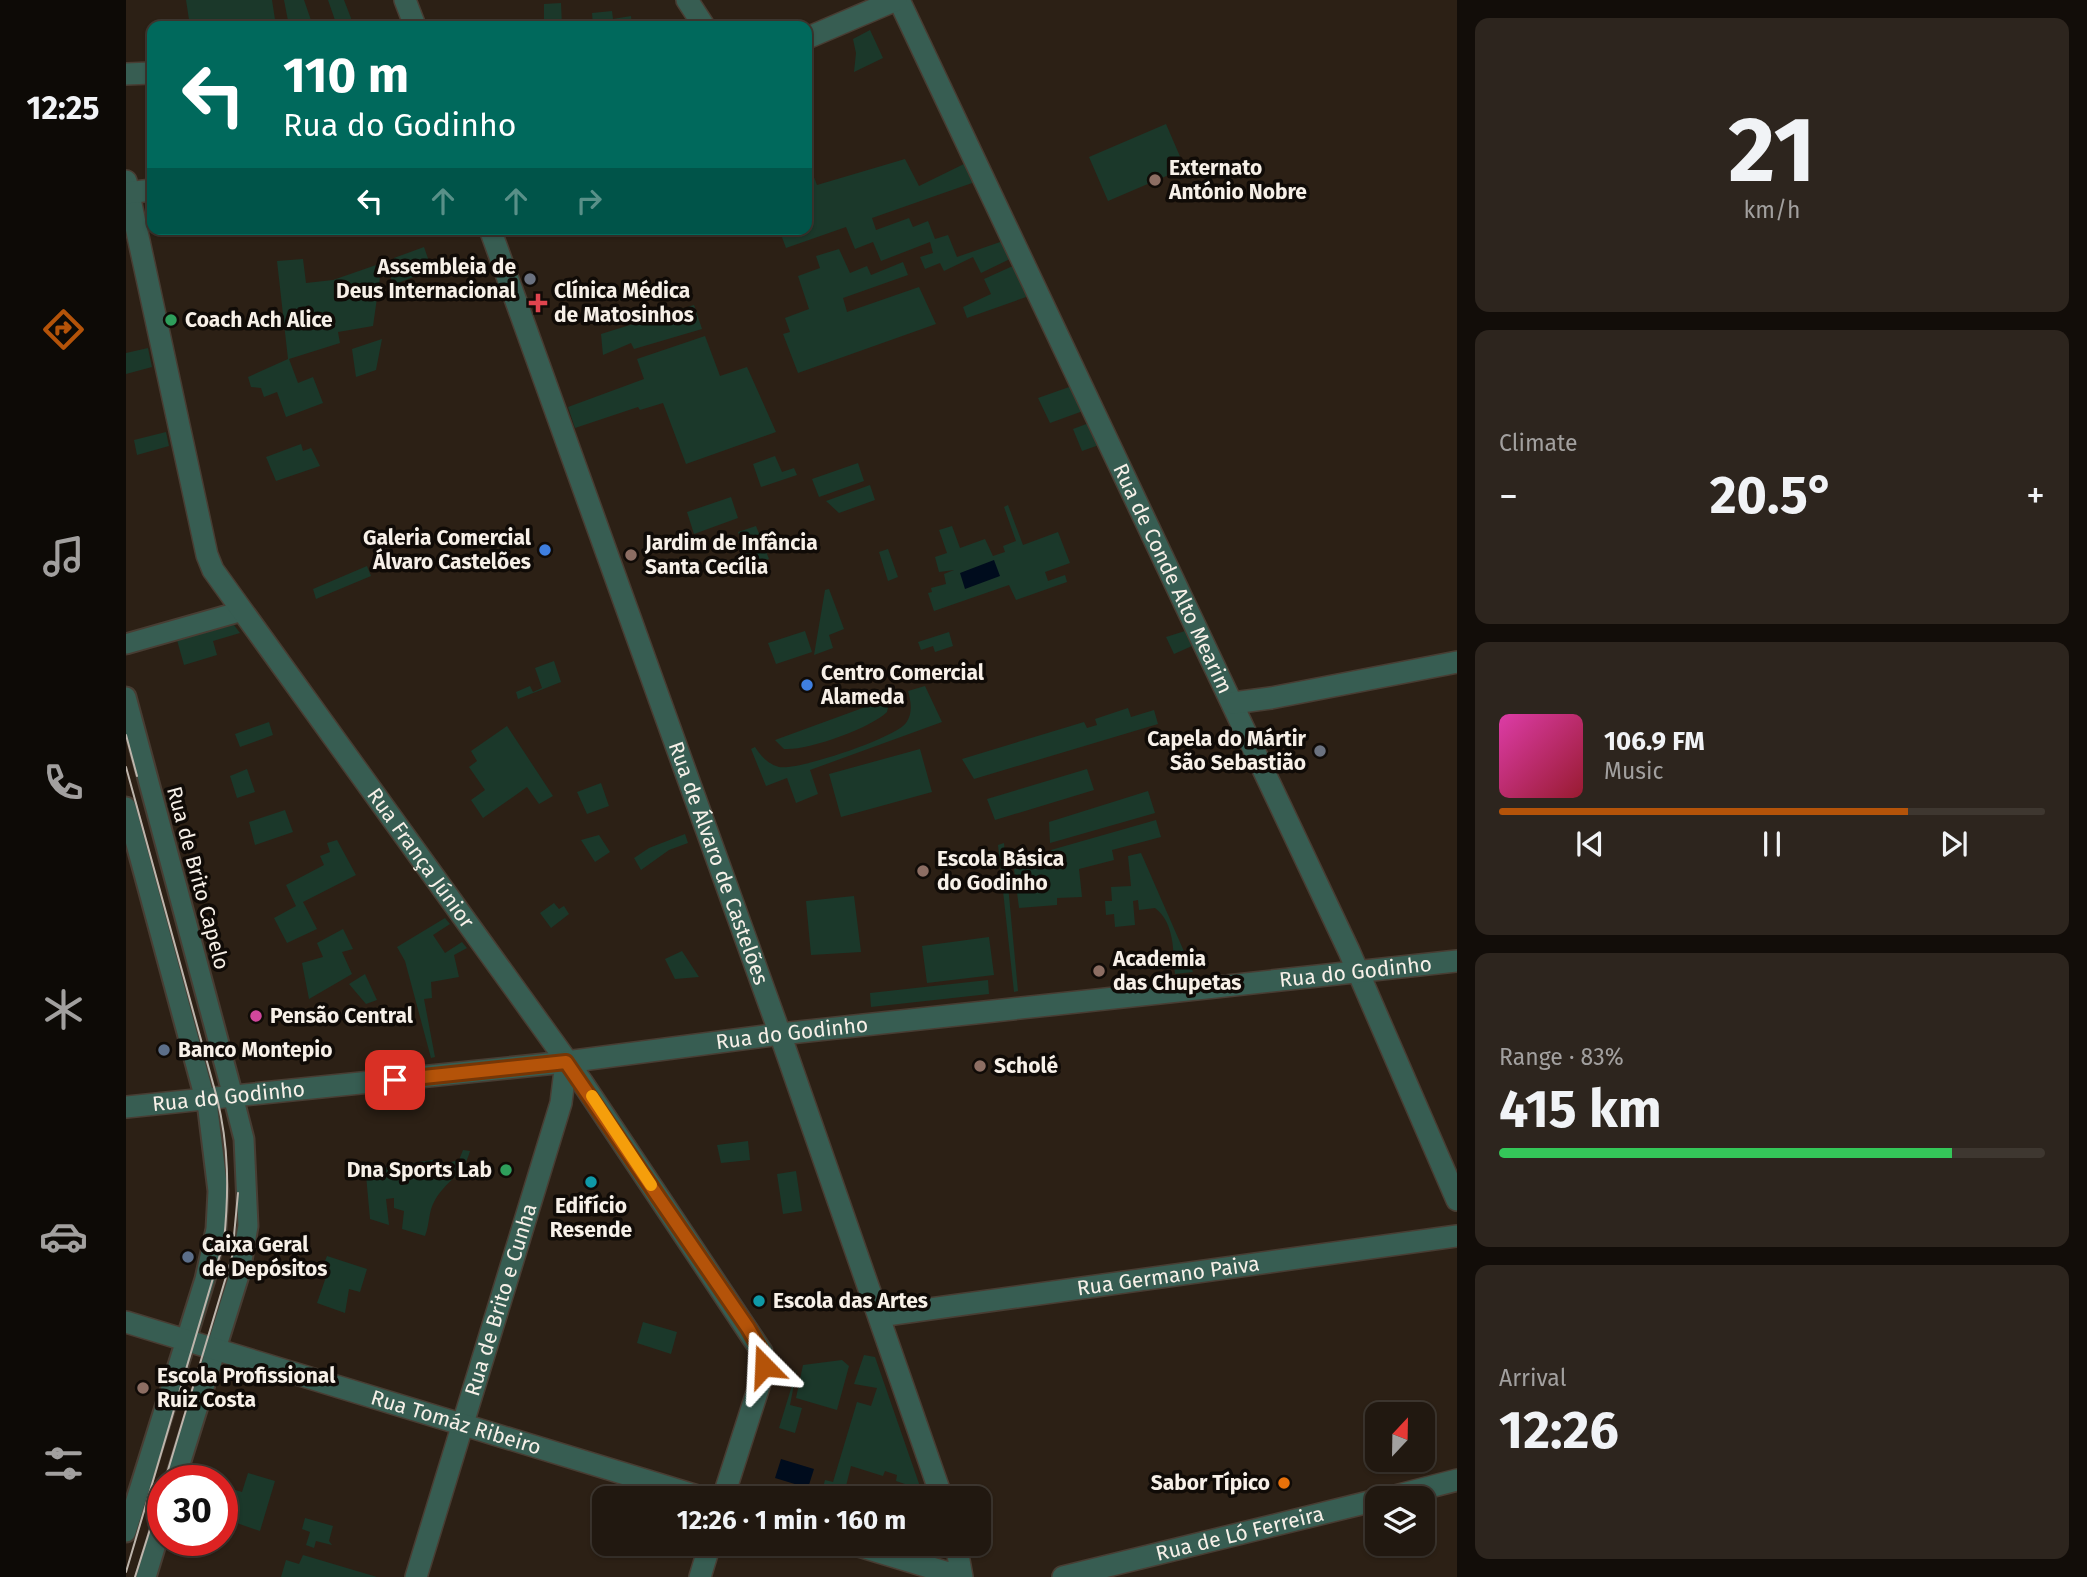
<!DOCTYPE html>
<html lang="en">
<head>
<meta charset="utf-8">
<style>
  body { margin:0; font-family:"Fira Sans",sans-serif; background:#2d251e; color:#f1f3f6; height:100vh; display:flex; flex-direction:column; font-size:26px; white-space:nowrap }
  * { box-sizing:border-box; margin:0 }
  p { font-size:23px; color:#a2a09f }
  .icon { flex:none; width:38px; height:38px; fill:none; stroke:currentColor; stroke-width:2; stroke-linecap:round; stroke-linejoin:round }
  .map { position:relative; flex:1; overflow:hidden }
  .panel { display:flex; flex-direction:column; gap:18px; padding:18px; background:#120d09; width:630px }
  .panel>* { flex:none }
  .banner { position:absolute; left:21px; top:21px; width:665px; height:214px; border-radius:14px; box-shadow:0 2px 5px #0004,0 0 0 2px #3e3730; background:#00695c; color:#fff; overflow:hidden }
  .needle { width:46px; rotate:22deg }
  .controls { position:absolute; left:1239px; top:1402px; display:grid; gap:14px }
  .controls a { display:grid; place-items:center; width:70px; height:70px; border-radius:14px; background:#211810; box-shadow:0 2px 5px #0004,0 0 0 2px #3e3730; font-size:35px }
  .speed { position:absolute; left:21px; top:1465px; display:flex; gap:14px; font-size:35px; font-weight:700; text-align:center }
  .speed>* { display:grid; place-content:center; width:91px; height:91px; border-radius:50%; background:#211810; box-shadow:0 2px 5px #0004,0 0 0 2px #3e3730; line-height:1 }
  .speed .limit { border:10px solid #d22; background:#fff; color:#111 }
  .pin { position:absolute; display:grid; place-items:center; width:60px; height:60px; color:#fff; margin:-30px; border-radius:14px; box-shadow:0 4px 10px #0006 }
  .me { position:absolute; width:77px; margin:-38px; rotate:339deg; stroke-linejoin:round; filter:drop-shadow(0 0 5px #0008) }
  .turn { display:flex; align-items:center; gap:24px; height:147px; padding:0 21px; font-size:32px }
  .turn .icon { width:91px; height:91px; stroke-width:2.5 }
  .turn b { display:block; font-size:49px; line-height:60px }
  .lanes { display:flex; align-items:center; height:66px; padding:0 21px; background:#0003; justify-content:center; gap:35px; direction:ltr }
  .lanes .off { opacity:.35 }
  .big { font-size:52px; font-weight:700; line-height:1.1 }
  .panel .widget { flex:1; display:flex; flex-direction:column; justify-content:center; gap:10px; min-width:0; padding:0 24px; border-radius:14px; background:#2d251e }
  .panel .dial { align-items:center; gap:0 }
  .dial b { font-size:91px; line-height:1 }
  .song { display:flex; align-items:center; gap:21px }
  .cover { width:84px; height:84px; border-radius:10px; background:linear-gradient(135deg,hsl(320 70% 55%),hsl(350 70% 35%)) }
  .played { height:7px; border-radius:4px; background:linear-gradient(90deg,#b45309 75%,#3e3730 75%) }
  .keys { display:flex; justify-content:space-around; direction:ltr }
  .heat { display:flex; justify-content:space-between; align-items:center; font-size:38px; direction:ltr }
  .charge { height:10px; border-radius:5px; background:linear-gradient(90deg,#34c759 83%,#3e3730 0) }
  .trip { position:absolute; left:466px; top:1486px; width:399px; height:70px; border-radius:14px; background:#211810; box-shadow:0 2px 5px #0004,0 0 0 2px #3e3730; font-weight:700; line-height:70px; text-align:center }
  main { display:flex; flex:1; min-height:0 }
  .menu { display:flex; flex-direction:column; width:126px; justify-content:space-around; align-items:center; background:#0d0a06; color:#a2a09f }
  .menu .icon { width:49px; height:49px }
  .menu .on { color:#b45309 }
  .menu b { font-size:32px; color:#f1f3f6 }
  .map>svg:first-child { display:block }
</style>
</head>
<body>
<main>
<nav class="menu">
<b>12:25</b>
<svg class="icon on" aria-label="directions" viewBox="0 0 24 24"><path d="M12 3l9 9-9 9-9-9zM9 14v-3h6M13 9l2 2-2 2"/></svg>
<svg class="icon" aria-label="music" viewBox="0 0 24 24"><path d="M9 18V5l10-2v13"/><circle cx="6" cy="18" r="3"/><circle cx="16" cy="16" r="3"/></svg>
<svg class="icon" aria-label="phone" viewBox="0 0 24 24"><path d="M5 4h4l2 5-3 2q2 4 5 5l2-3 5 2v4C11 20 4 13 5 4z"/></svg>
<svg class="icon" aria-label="climate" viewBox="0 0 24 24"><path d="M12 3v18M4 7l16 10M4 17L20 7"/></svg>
<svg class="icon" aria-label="car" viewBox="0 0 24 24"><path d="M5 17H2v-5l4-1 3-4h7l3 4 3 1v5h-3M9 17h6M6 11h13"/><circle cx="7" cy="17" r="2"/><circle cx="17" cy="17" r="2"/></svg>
<svg class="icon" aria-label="filters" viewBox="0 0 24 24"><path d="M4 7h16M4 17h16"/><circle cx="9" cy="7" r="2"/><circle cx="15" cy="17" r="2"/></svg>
</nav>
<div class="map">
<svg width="1331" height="1577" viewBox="0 0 1331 1577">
  <rect width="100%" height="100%" fill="#2c2015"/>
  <path fill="#1b382a" d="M 60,0 L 146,0 L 150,26 L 64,26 Z
    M 158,0 L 178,0 L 187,26 L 163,26 Z
    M 202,0 L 218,0 L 228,26 L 211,26 Z
    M 435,3 L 436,26 L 418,26 L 418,4 Z
    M 486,11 L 487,19 L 505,16 L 506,26 L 467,26 L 466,13 Z
    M 744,30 L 757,58 L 728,72 L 730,53 L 727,39 Z
    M 1040,124 L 1059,168 L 982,201 L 963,157 Z
    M 779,159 L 793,186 L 840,163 L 849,182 L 746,218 L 750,230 L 783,218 L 787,227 L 802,221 L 809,239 L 822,235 L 831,257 L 877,241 L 886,258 L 855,273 L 847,257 L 818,271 L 814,263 L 799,269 L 794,257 L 807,253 L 804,242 L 755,261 L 747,242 L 729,249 L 720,227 L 660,248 L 653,229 L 681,229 L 681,174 L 686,172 L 691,185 Z
    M 298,247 L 306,270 L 264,286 L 268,258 Z
    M 713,249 L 724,273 L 741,266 L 745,275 L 777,262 L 782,275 L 717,298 L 721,312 L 793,287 L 810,324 L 672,373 L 657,334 L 664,332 L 659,318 L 683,309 L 672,276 L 694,268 L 690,256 Z
    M 177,259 L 180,283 L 207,280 L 256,263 L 247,326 L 212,332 L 214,343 L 163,359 L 172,383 L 187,377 L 197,403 L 160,417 L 151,392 L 138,397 L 135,388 L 125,387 L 122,377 L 162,359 L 151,261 Z
    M 889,265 L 903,296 L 841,318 L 837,307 L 865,294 L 858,279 Z
    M 568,305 L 576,329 L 508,349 L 505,343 L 477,355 L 475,334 Z
    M 579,336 L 594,376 L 621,367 L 650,432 L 560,464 L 537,403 L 514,410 L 512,407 L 449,428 L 442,407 L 518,379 L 511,359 Z
    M 256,339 L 250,370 L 230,377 L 226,349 Z
    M 22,348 L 26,367 L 0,374 L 0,353 Z
    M 946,386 L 957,411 L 924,423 L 912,398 Z
    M 963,423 L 973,445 L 956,451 L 947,429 Z
    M 40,432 L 43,446 L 11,455 L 8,440 Z
    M 175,444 L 177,451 L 185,448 L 194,466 L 150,481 L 140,457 Z
    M 649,456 L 656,472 L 668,468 L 671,475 L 635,487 L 627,464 Z
    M 732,463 L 738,481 L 693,497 L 686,479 Z
    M 744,485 L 749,500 L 713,513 L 700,501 Z
    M 605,497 L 612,518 L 568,534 L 561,512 Z
    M 882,505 L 897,545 L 932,532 L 944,563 L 919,572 L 922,581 L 939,575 L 941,582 L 890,600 L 883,585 L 808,611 L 802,593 L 806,592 L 805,588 L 820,584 L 818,574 L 828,570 L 813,572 L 809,557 L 821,553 L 813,530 L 826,526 L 834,548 L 859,539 L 867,556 L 879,552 L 877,546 L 890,541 L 878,507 Z
    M 630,526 L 643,559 L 624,566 L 612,532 Z
    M 762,549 L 772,577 L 762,581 L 753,552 Z
    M 241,566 L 245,576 L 190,599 L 187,589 Z
    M 703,589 L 718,629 L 703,635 L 707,648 L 688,655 L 699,590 Z
    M 108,625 L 114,633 L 87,641 L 91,655 L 58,665 L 51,640 Z
    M 679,631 L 686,652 L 650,664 L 642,643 Z
    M 1059,631 L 1066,646 L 1048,654 L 1040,637 Z
    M 823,632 L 827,646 L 809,652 L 807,646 L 795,650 L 792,642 Z
    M 428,661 L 435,682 L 392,699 L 390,692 L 404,686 L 407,692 L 416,688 L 409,668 Z
    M 799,686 L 816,722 L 684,770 L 692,794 L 670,803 L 661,778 L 640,786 L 625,749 L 629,747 C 635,756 642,764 653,767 C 671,771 769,738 780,723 C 787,713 785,702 782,691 Z
    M 764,698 L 761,712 C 745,728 681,751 658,749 L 649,740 Z
    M 1002,708 L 1005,717 L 1028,710 L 1032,724 L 848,779 L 836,759 L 958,722 L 961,728 L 971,725 L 969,719 Z
    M 143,722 L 147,735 L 114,747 L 109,734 Z
    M 381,726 L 427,796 L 413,804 L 401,787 L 357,818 L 345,800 L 359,790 L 343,767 L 351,761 L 345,751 Z
    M 794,749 L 806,792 L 715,817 L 703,774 Z
    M 121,769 L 129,792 L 111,798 L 104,776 Z
    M 961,769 L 968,790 L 869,820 L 861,799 Z
    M 475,783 L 483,806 L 461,814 L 451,792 Z
    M 1022,791 L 1029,813 L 924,843 L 923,822 Z
    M 159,810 L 167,832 L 129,845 L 123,822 Z
    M 1030,820 L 1035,837 L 986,850 L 988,860 L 953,869 L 956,897 L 931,898 L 931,905 L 893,908 L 888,869 L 927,864 L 925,850 Z
    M 559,834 L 562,843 L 543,850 L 515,870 L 508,858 L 523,848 Z
    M 473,835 L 484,852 L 469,862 L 455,840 Z
    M 211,840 L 230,875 L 177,902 L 191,929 L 161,943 L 148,918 L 170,906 L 160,885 L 198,865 L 194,856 L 204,852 L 201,843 Z
    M 878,843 L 892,991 L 888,992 L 872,845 Z
    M 1015,853 L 1067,972 L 1049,974 C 1047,952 1049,923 1029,908 L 1013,910 L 1012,900 L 1007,901 L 1009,925 L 989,927 L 988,914 L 980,915 L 979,901 L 986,901 L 985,887 L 1005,886 L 1002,856 Z
    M 728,896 L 735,952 L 685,955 L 680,901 Z
    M 428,903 L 433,909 L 438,906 L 443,914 L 425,928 L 414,913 Z
    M 319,918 L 324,924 L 307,935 L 319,953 L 336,942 L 341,948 L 328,955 L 333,977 L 305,982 L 306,998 L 298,999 L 309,1057 L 305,1058 L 279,961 L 271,947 Z
    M 217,929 L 227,949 L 216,952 L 226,974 L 183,999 L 176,963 L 197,957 L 191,943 Z
    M 863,937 L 868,975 L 801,983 L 796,946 Z
    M 556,951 L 573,977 L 549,979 L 539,959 Z
    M 239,974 L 251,1000 L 240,1004 L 223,984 Z
    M 862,980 L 863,994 L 745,1007 L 744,993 Z
    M 622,1141 L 624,1160 L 595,1163 L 591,1145 Z
    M 337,1150 L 344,1151 C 337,1177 321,1179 309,1200 C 302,1212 304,1223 299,1236 L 276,1229 L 278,1211 L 268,1208 L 268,1198 L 260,1199 L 263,1225 L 244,1219 L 240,1175 L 256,1173 L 256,1168 L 312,1159 L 313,1171 L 322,1170 L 321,1163 L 333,1160 Z
    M 670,1171 L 676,1211 L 657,1214 L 651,1174 Z
    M 201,1256 L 241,1269 L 234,1292 L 223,1289 L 219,1313 L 191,1303 L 200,1277 L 194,1274 Z
    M 517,1322 L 551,1332 L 545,1354 L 511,1343 Z
    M 738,1355 L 749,1357 L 798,1498 L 774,1498 L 779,1484 L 770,1481 L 771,1475 L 759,1471 L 757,1476 L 725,1466 L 717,1498 L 694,1498 L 699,1480 L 707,1482 L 731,1402 L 745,1406 L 751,1388 L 728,1384 Z
    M 716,1360 L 723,1366 L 711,1410 L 670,1398 L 677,1365 Z
    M 671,1369 L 664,1405 L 676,1408 L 669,1433 L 653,1428 Z
    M 122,1473 L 149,1481 L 134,1531 L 96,1518 L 96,1486 L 116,1492 Z
    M 179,1518 L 207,1526 L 203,1541 L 206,1545 L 190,1541 L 188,1548 L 180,1545 L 184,1532 L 176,1529 Z
    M 177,1555 L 251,1577 L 155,1577 L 160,1560 L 173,1564 Z"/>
  <path fill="#000c1d" d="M 868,560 L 874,576 L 839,589 L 834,573 Z
    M 655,1459 L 688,1469 L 682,1488 L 649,1478 Z"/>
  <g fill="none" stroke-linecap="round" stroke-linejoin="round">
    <g stroke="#483d33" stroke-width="23">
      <path id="pedestrian" d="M 0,644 L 116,611
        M 0,697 L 107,1096 L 118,1139 L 122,1226 L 114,1272 L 49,1480
        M 0,807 L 82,1110 L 92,1191 L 90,1229 L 79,1279 L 0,1532
        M 20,1577 L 37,1521"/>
    </g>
    <g stroke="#483d33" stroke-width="24">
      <g id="minor">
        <path d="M 561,0 L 578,26"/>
        <path id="s1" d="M 773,0 L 1223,951 L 1331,1200"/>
        <path d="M 681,38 L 770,0"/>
        <path d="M 0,74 L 26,73"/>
        <path id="s2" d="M 0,181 L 81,555 L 87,570 L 456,1082 L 636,1352 L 635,1380 L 597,1498"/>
        <path d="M 0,193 L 26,190"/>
        <path d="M 1107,703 L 1145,698 L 1331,662"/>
        <path id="s3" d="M 0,1107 L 440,1062 L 654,1034 L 1331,961"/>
        <path id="s4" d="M 753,1316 L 1331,1236"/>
        <path id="s5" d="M 290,1577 L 435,1103 L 440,1062"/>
        <path d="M 574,1577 L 584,1544"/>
      </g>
    </g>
    <g stroke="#483d33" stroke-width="24">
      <g id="tertiary">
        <path d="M 279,0 L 289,26"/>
        <path id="s6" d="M 364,229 L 654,1034 L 816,1498"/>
        <path id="s7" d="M 0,1322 L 578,1498"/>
        <path d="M 1261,1498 L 1331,1480"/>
        <path d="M 726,1544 L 836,1577 L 830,1544"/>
        <path id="s8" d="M 937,1577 L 1251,1500"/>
      </g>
    </g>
    <use href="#pedestrian" stroke="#375d52" stroke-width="19"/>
    <use href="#minor" stroke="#375d52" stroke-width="21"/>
    <use href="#tertiary" stroke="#375d52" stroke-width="21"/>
    <path stroke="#bdb5ac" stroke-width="2" d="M 0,735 L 11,776
      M 0,767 L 91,1098 C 103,1147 103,1191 98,1241 L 0,1572
      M 39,1480 L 106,1257 L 112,1193
      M 9,1577 L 37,1488"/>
  </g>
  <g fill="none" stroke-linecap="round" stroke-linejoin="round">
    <g stroke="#753606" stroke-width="18">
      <path id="route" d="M 269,1080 L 440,1062 L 622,1328 L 636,1352 L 638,1366"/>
    </g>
    <use href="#route" stroke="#b45309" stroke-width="12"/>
    <path stroke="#f59e0b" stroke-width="12" d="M 466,1096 L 525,1185"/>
  </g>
  <g fill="#8d6e63" stroke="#100b07" stroke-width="2.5">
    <circle cx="1029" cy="180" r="7"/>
    <circle cx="505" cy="555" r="7"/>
    <circle cx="797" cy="871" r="7"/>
    <circle cx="973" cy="971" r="7"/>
    <circle cx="854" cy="1066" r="7"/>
    <circle cx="17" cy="1388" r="7"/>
  </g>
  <g fill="#6b7280" stroke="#100b07" stroke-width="2.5">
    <circle cx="404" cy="279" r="7"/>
    <circle cx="1194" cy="751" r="7"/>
  </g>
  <path fill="#e0444e" stroke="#100b07" stroke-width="2.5" d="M408.5 292.5h7v7h7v7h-7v7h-7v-7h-7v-7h7z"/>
  <g fill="#2e9e5b" stroke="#100b07" stroke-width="2.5">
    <circle cx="45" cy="320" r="7"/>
    <circle cx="380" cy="1170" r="7"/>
  </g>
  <g fill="#3f7fe0" stroke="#100b07" stroke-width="2.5">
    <circle cx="419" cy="550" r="7"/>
    <circle cx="681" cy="685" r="7"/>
  </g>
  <circle fill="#d1479c" stroke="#100b07" stroke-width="2.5" cx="130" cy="1016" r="7"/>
  <g fill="#5c6f8a" stroke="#100b07" stroke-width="2.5">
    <circle cx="38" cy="1050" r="7"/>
    <circle cx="62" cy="1257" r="7"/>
  </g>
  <g fill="#0f9aa8" stroke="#100b07" stroke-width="2.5">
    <circle cx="465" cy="1182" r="7"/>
    <circle cx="633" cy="1301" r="7"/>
  </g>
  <circle fill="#e8710a" stroke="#100b07" stroke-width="2.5" cx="1158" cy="1483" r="7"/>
  <g text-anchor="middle" stroke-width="7" stroke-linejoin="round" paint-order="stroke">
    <g font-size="21" font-weight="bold" fill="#f7f0e8" stroke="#100b07" text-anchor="start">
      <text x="1043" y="175">Externato<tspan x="1043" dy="24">António Nobre</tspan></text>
      <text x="390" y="274" text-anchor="end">Assembleia de<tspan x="390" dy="24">Deus Internacional</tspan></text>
      <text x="428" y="298">Clínica Médica<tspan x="428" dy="24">de Matosinhos</tspan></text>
      <text x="59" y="327">Coach Ach Alice</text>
      <text x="405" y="545" text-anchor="end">Galeria Comercial<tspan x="405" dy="24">Álvaro Castelões</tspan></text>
      <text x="519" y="550">Jardim de Infância<tspan x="519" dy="24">Santa Cecília</tspan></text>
      <text x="695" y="680">Centro Comercial<tspan x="695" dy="24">Alameda</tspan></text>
      <text x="1180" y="746" text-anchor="end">Capela do Mártir<tspan x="1180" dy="24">São Sebastião</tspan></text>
      <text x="811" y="866">Escola Básica<tspan x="811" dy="24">do Godinho</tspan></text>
      <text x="987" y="966">Academia<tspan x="987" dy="24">das Chupetas</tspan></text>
      <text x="144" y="1023">Pensão Central</text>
      <text x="52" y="1057">Banco Montepio</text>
      <text x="868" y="1073">Scholé</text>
      <text x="366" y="1177" text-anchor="end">Dna Sports Lab</text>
      <text x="465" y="1213" text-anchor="middle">Edifício<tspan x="465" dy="24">Resende</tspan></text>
      <text x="76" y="1252">Caixa Geral<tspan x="76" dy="24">de Depósitos</tspan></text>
      <text x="647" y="1308">Escola das Artes</text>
      <text x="31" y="1383">Escola Profissional<tspan x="31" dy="24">Ruiz Costa</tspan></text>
      <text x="1144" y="1490" text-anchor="end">Sabor Típico</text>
    </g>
    <g font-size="21" fill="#f7f0e8" stroke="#100b07">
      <text dy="7" stroke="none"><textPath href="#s1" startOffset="640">Rua de Conde Alto Mearim</textPath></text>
      <text dy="7" stroke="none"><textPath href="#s2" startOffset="754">Rua França Júnior</textPath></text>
      <text dy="7" stroke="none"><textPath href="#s6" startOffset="674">Rua de Álvaro de Castelões</textPath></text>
      <text transform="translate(72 878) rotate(75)" y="7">Rua de Brito Capelo</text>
      <text dy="7" stroke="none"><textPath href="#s3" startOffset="1237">Rua do Godinho</textPath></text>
      <text dy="7" stroke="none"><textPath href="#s3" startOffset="670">Rua do Godinho</textPath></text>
      <text dy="7" stroke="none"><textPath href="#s3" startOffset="103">Rua do Godinho</textPath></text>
      <text dy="7" stroke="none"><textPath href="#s4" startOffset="292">Rua Germano Paiva</textPath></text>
      <text dy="7" stroke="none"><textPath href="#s5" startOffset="290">Rua de Brito e Cunha</textPath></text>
      <text dy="7" stroke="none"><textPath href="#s7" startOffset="345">Rua Tomáz Ribeiro</textPath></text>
      <text dy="7" stroke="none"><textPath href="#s8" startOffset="182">Rua de Ló Ferreira</textPath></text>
    </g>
  </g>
</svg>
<div class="controls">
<a><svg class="needle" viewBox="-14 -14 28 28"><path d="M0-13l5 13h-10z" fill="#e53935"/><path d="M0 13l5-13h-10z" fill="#a2a09f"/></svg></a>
<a><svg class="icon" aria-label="layers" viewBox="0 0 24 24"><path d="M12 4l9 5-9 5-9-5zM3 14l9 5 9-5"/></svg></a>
</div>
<div class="speed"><div class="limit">30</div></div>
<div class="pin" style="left:269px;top:1080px;background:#d93025"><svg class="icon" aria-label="arrive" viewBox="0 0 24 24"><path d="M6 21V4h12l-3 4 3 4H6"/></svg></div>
<svg class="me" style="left:638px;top:1366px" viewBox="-20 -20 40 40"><path d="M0-17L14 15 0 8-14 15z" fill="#b45309" stroke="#fff" stroke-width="4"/></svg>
<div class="trip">12:26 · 1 min · 160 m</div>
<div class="banner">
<div class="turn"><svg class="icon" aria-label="left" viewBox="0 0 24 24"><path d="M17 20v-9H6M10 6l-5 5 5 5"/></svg><div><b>110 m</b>Rua do Godinho</div></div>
<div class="lanes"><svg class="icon" aria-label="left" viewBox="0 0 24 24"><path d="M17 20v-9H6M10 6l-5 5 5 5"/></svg><svg class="icon off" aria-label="ahead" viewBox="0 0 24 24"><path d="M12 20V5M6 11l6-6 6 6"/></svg><svg class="icon off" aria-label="ahead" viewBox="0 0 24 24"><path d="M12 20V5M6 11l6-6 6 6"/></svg><svg class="icon off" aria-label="right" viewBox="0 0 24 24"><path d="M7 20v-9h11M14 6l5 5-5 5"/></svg></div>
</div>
</div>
<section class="panel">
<div class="widget dial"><b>21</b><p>km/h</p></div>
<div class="widget"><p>Climate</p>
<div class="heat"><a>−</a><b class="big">20.5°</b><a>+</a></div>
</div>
<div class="widget">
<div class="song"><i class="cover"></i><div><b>106.9 FM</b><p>Music</p></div></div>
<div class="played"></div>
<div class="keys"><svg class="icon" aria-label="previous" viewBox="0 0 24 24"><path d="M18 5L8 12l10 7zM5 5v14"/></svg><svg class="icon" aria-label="pause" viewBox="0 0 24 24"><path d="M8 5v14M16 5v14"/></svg><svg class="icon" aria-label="next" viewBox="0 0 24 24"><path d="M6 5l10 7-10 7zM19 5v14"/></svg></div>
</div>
<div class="widget"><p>Range · 83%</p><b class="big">415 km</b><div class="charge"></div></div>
<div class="widget"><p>Arrival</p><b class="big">12:26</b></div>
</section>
</main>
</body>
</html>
